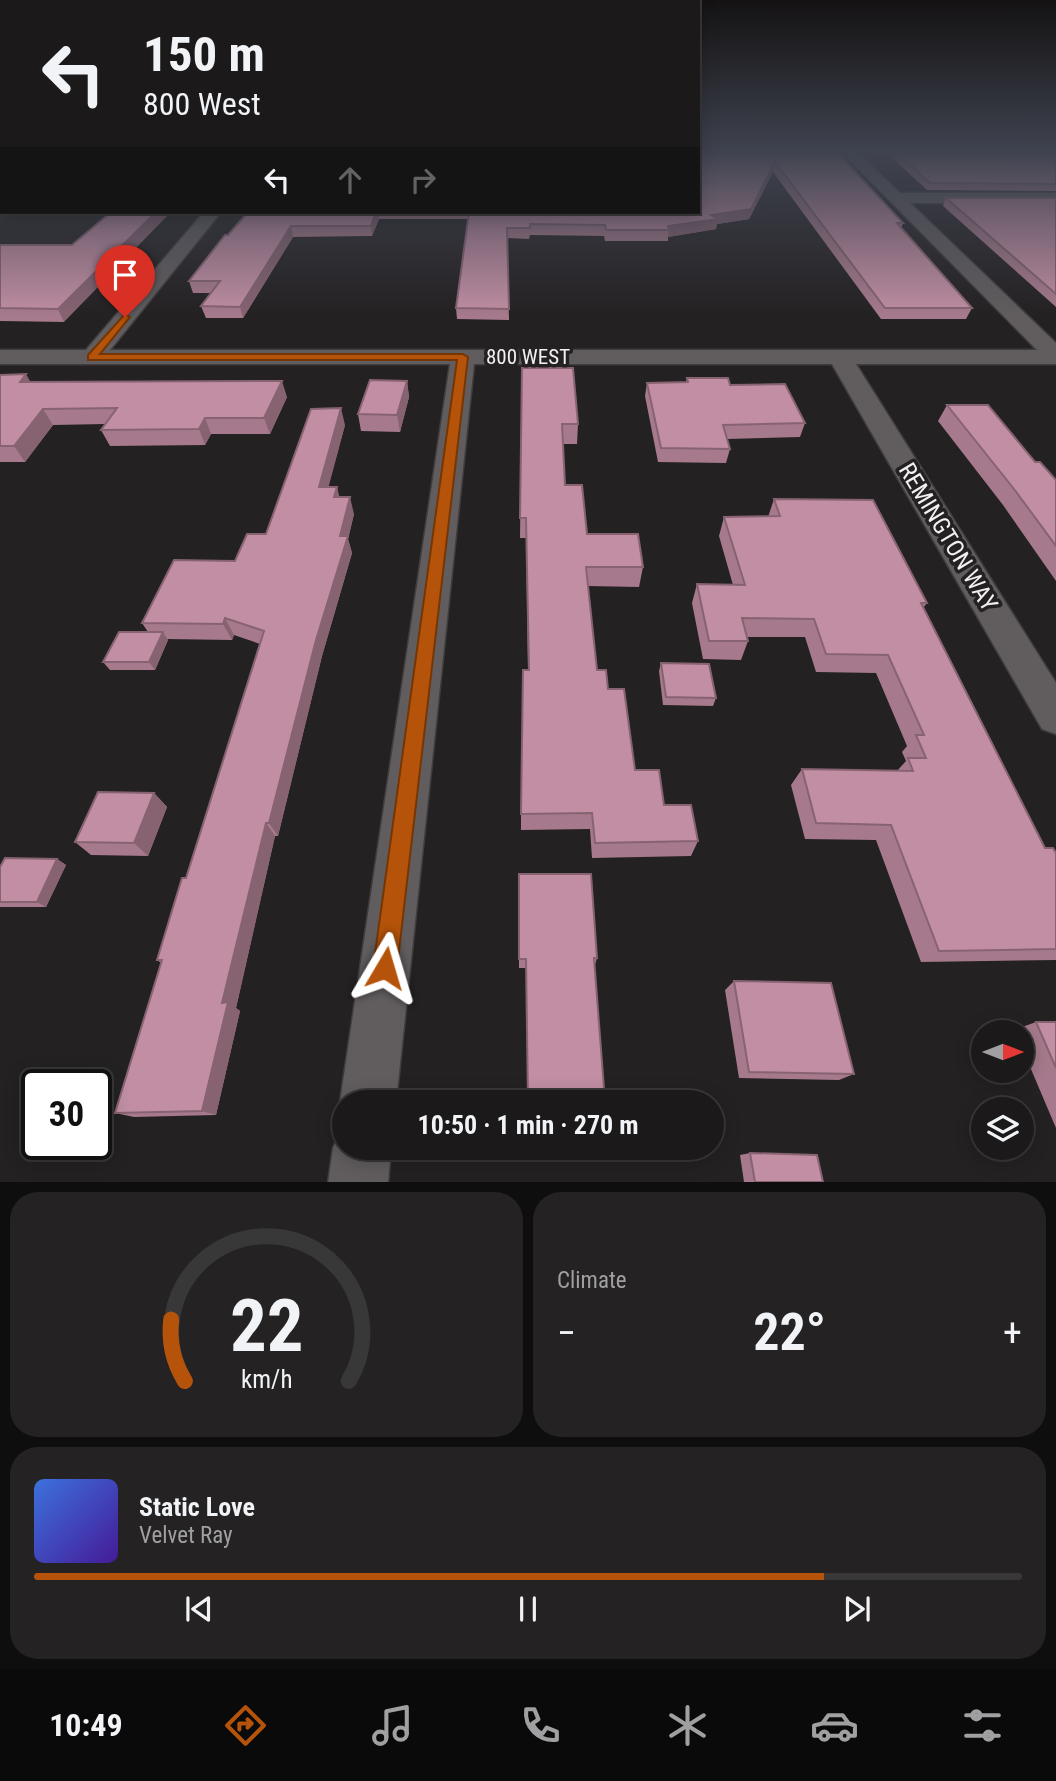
<!DOCTYPE html>
<html lang="en">
<head>
<meta charset="utf-8">
<style>
  body { margin:0; font-family:"Roboto Condensed",sans-serif; background:#242223; color:#f1f3f6; height:100vh; display:flex; flex-direction:column; font-size:26px; white-space:nowrap }
  * { box-sizing:border-box; margin:0 }
  p { font-size:23px; color:#a0a0a2 }
  .icon { flex:none; width:38px; height:38px; fill:none; stroke:currentColor; stroke-width:2; stroke-linecap:round; stroke-linejoin:round }
  .map { position:relative; height:1182px; overflow:hidden }
  .details { display:flex; flex-direction:column; gap:10px; padding:10px; background:#0f0e0e; flex:1 }
  .details>* { flex:none }
  .hud { position:absolute; left:0px; top:0px; width:700px; height:214px; box-shadow:0 4px 18px #0003,0 0 0 2px #393839; background:#1b191a; color:#f1f3f6; overflow:hidden }
  .needle { width:46px; rotate:90deg }
  .tools { position:absolute; left:971px; top:1020px; display:grid; gap:14px }
  .tools a { display:grid; place-items:center; width:63px; height:63px; border-radius:50%; background:#1b191a; box-shadow:0 4px 18px #0003,0 0 0 2px #393839; font-size:35px }
  .speed { position:absolute; left:21px; top:1069px; display:flex; gap:14px; font-size:35px; font-weight:700; text-align:center }
  .speed>* { display:grid; place-content:center; width:91px; height:91px; border-radius:50%; background:#1b191a; box-shadow:0 4px 18px #0003,0 0 0 2px #393839; line-height:1 }
  .speed .limit { border:4px solid #111; border-radius:10px; background:#fff; color:#111 }
  .pin { position:absolute; display:grid; place-items:center; width:60px; height:60px; color:#fff; margin:-72px -30px; border-radius:50% 50% 50% 0; rotate:-45deg; box-shadow:0 0 7px #0007 }
  .pin .icon { rotate:45deg }
  .me { position:absolute; width:77px; margin:-38px; rotate:7deg; stroke-linejoin:round; filter:drop-shadow(0 0 5px #0008) }
  .turn { display:flex; align-items:center; gap:24px; height:147px; padding:0 28px; font-size:32px }
  .turn .icon { width:91px; height:91px; stroke-width:2.5 }
  .turn b { display:block; font-size:49px; line-height:60px }
  .lanes { display:flex; align-items:center; height:66px; padding:0 28px; background:#0003; justify-content:center; gap:35px; direction:ltr }
  .lanes .off { opacity:.35 }
  .big { font-size:52px; font-weight:700; line-height:1.1 }
  .details .tile { flex:1; display:flex; flex-direction:column; justify-content:center; gap:10px; min-width:0; padding:0 24px; border-radius:28px; background:#242223 }
  .details .dial { align-items:center; gap:0 }
  .dial svg { height:182px; overflow:visible; fill:none; stroke:#393839; stroke-width:7; stroke-linecap:round; text-anchor:middle }
  .dial text { fill:#f1f3f6; stroke:none }
  .song { display:flex; align-items:center; gap:21px }
  .cover { width:84px; height:84px; border-radius:10px; background:linear-gradient(135deg,hsl(220 70% 55%),hsl(260 70% 35%)) }
  .played { height:7px; border-radius:4px; background:linear-gradient(90deg,#b45309 80%,#393839 80%) }
  .keys { display:flex; justify-content:space-around; direction:ltr }
  .heat { display:flex; justify-content:space-between; align-items:center; font-size:38px; direction:ltr }
  .details .tiles { flex:1; display:grid; gap:10px; grid-template-columns:1fr 1fr }
  .tile:last-child { grid-column:span 2 }
  .trip { position:absolute; left:332px; top:1090px; width:392px; height:70px; border-radius:35px; background:#1b191a; box-shadow:0 4px 18px #0003,0 0 0 2px #393839; font-weight:700; line-height:70px; text-align:center }
  .menu { display:flex; height:112px; justify-content:space-around; align-items:center; background:#0b0a0a; color:#a0a0a2 }
  .menu .icon { width:49px; height:49px }
  .menu .active { color:#b45309 }
  .menu b { font-size:32px; color:#f1f3f6 }
  .map>svg:first-child { display:block }
</style>
</head>
<body>
<div class="map">
<svg width="1056" height="1183" viewBox="0 0 1056 1183">
  <rect width="100%" height="100%" fill="#242122"/>
  <g fill="none" stroke-linecap="round" stroke-linejoin="round">
    <g stroke="#403d3e" stroke-width="3">
      <path id="street" d="M 841,151 L 856,151 L 900,193 L 1056,193 L 1056,203 L 910,203 L 1056,343 L 1056,364 L 856,364 L 1056,683 L 1056,734 L 1042,729 L 832,364 L 474,364 L 396,1102 L 345,1102 L 345,1113 L 340,1102 L 450,364 L 0,364 L 0,350 L 86,350 L 204,212 L 221,212 L 110,350 L 1037,350 Z
        M 345,1126 L 345,1148 L 391,1148 L 388,1183 L 328,1183 L 333,1148 L 342,1128 Z"/>
    </g>
    <use href="#street" fill="#615d5e" fill-rule="evenodd"/>
  </g>
  <path fill="#a67a8c" d="M 0,151 L 2,151 L 2,178 L 0,178 Z
    M 698,151 L 836,151 L 903,223 L 901,228 L 972,308 L 966,319 L 881,319 L 773,172 L 749,219 L 717,224 L 716,229 L 668,237 L 668,241 L 605,241 L 604,236 L 530,235 L 529,239 L 507,238 L 509,320 L 457,319 L 456,308 L 468,219 L 379,219 L 372,236 L 293,237 L 243,318 L 206,318 L 201,306 L 212,293 L 193,293 L 189,281 L 248,212 L 698,212 Z
    M 885,151 L 1056,151 L 1056,191 L 927,190 Z
    M 946,198 L 1056,198 L 1056,307 L 943,206 Z
    M 0,245 L 72,245 L 64,322 L 0,321 Z
    M 522,368 L 578,424 L 577,444 L 563,444 L 565,485 L 587,534 L 643,567 L 639,587 L 588,586 L 597,670 L 608,689 L 635,770 L 664,805 L 698,841 L 691,856 L 592,858 L 590,829 L 521,830 L 521,814 L 528,670 L 526,538 L 520,538 Z
    M 0,375 L 30,382 L 287,397 L 270,434 L 211,434 L 205,445 L 110,446 L 101,430 L 105,424 L 53,425 L 25,462 L 0,462 Z
    M 687,378 L 730,385 L 805,423 L 800,437 L 727,439 L 730,449 L 726,463 L 658,462 L 645,396 L 647,383 L 686,382 Z
    M 407,381 L 409,397 L 400,432 L 361,431 L 358,414 Z
    M 947,405 L 1035,462 L 1056,480 L 1056,581 L 1003,505 L 938,421 Z
    M 345,425 L 328,487 L 337,487 L 339,497 L 354,514 L 348,539 L 352,553 L 322,656 L 278,836 L 275,836 L 236,1008 L 240,1011 L 216,1115 L 134,1117 L 115,1113 L 161,963 L 157,960 L 186,878 L 260,644 L 234,635 L 232,640 L 167,639 L 168,640 L 155,670 L 110,670 L 103,662 L 148,632 L 142,623 L 235,561 L 266,534 Z
    M 774,499 L 927,603 L 923,608 L 1045,848 L 1056,853 L 1056,960 L 921,962 L 876,840 L 805,839 L 791,785 L 802,769 L 897,771 L 906,761 L 902,752 L 907,746 L 876,673 L 816,672 L 805,637 L 747,637 L 748,641 L 741,660 L 703,659 L 692,603 L 697,584 L 733,585 L 719,536 L 724,517 L 768,517 Z
    M 661,663 L 716,698 L 713,706 L 663,705 L 659,671 Z
    M 154,793 L 167,807 L 148,856 L 91,855 L 75,842 Z
    M 57,859 L 66,865 L 46,907 L 0,907 L 0,867 Z
    M 519,874 L 597,958 L 594,968 L 519,968 Z
    M 734,981 L 854,1074 L 839,1080 L 739,1078 L 725,990 Z
    M 1036,1022 L 1056,1022 L 1056,1128 L 1022,1048 L 1022,1032 L 1015,1032 L 1014,1030 Z
    M 750,1153 L 823,1182 L 744,1182 L 740,1155 Z"/>
  <path fill="#876372" d="M 775,162 L 773,172 L 749,219 L 717,224 L 716,229 L 668,237 L 669,230 L 668,226 L 711,215 Z
    M 156,212 L 171,212 L 64,322 L 58,309 Z
    M 376,212 L 377,212 L 379,219 L 372,236 L 371,226 Z
    M 291,226 L 293,237 L 243,318 L 240,307 Z
    M 26,374 L 35,390 L 20,382 Z
    M 282,381 L 287,397 L 270,434 L 264,418 Z
    M 407,381 L 409,397 L 400,432 L 397,415 Z
    M 341,408 L 345,425 L 324,504 L 319,487 Z
    M 43,409 L 53,425 L 25,462 L 14,446 Z
    M 205,418 L 211,434 L 205,445 L 199,429 Z
    M 337,487 L 341,504 L 334,497 Z
    M 350,497 L 354,514 L 348,539 L 352,553 L 322,656 L 278,836 L 269,823 Z
    M 225,618 L 234,635 L 232,640 L 223,624 Z
    M 163,632 L 168,640 L 155,670 L 149,662 Z
    M 154,793 L 167,807 L 148,856 L 134,843 Z
    M 266,823 L 275,836 L 236,1008 L 240,1011 L 216,1115 L 202,1111 L 222,1003 Z
    M 57,859 L 66,865 L 46,907 L 37,902 Z"/>
  <path fill="#c18ea3" stroke="#876372" stroke-width="2" d="M 0,151 L 2,151 L 2,168 L 0,168 Z
    M 698,151 L 836,151 L 903,223 L 897,223 L 972,308 L 885,308 L 775,162 L 751,209 L 711,215 L 718,219 L 668,226 L 669,230 L 606,230 L 605,225 L 530,224 L 530,228 L 507,228 L 509,309 L 456,308 L 469,212 L 698,212 Z
    M 895,151 L 1056,151 L 1056,184 L 930,183 Z
    M 946,198 L 1056,198 L 1056,294 Z
    M 111,212 L 156,212 L 58,309 L 0,308 L 0,245 L 72,245 Z
    M 248,212 L 376,212 L 371,226 L 291,226 L 240,307 L 201,306 L 220,281 L 189,281 L 225,235 L 228,235 Z
    M 522,368 L 573,368 L 578,424 L 562,424 L 565,485 L 582,485 L 587,534 L 638,534 L 643,567 L 586,567 L 597,670 L 606,670 L 608,689 L 624,689 L 635,770 L 659,770 L 664,805 L 691,805 L 698,841 L 595,843 L 592,813 L 521,814 L 523,670 L 529,670 L 526,518 L 520,518 Z
    M 26,374 L 20,382 L 282,381 L 264,418 L 205,418 L 199,429 L 101,430 L 117,408 L 43,409 L 14,446 L 0,446 L 0,375 Z
    M 687,378 L 728,378 L 730,385 L 785,384 L 805,423 L 723,425 L 730,449 L 661,448 L 647,383 L 688,382 Z
    M 370,380 L 407,381 L 397,415 L 358,414 Z
    M 947,405 L 988,405 L 1035,462 L 1040,462 L 1056,480 L 1056,546 L 1014,489 Z
    M 341,408 L 319,487 L 337,487 L 334,497 L 350,497 L 340,536 L 348,536 L 316,640 L 269,823 L 266,823 L 222,1003 L 228,1002 L 202,1111 L 115,1113 L 162,960 L 157,960 L 182,878 L 186,878 L 264,631 L 225,618 L 223,624 L 142,623 L 174,560 L 235,561 L 247,534 L 266,534 L 311,409 Z
    M 774,499 L 873,500 L 927,603 L 921,603 L 1045,848 L 1053,848 L 1056,853 L 1056,949 L 939,951 L 891,825 L 816,823 L 802,769 L 913,771 L 908,758 L 926,758 L 916,735 L 924,735 L 888,655 L 826,654 L 814,619 L 742,618 L 748,641 L 709,641 L 697,584 L 745,585 L 724,517 L 780,516 Z
    M 119,632 L 163,632 L 149,662 L 103,662 Z
    M 661,663 L 709,664 L 716,698 L 666,697 Z
    M 98,792 L 154,793 L 134,843 L 75,842 Z
    M 5,858 L 57,859 L 37,902 L 0,902 L 0,867 Z
    M 519,874 L 591,874 L 597,958 L 594,958 L 605,1102 L 528,1102 L 526,959 L 519,959 Z
    M 734,981 L 831,983 L 854,1074 L 749,1072 Z
    M 1036,1022 L 1056,1022 L 1056,1068 Z
    M 750,1153 L 817,1155 L 823,1182 L 755,1182 Z"/>
  <linearGradient id="sky" x2="0" y2="1"><stop stop-color="#141213"/><stop offset="0.48" stop-color="#3f434f"/><stop offset="1" stop-color="#3f434f" stop-opacity="0"/></linearGradient>
  <rect width="1056" height="317" fill="url(#sky)"/>
  <path fill="#b45309" stroke="#753606" stroke-width="2" d="M 125,314 L 130,317 L 100,354 L 463,354 L 468,357 L 397,968 L 394,976 L 385,980 L 377,976 L 373,968 L 457,360 L 88,360 L 88,355 Z"/>
  <g text-anchor="middle" stroke-width="7" stroke-linejoin="round" paint-order="stroke">
    <g font-size="21" fill="#f2f0f1" stroke="#242122">
      <text x="528" y="364">800 WEST</text>
    </g>
    <g font-size="24" fill="#f2f0f1" stroke="#242122">
      <text transform="translate(948 537) rotate(59)" y="8">REMINGTON WAY</text>
    </g>
  </g>
</svg>
<div class="tools">
<a><svg class="needle" viewBox="-14 -14 28 28"><path d="M0-13l5 13h-10z" fill="#e53935"/><path d="M0 13l5-13h-10z" fill="#a0a0a2"/></svg></a>
<a><svg class="icon" aria-label="layers" viewBox="0 0 24 24"><path d="M12 4l9 5-9 5-9-5zM3 14l9 5 9-5"/></svg></a>
</div>
<div class="speed"><div class="limit">30</div></div>
<div class="pin" style="left:125px;top:317px;background:#d93025"><svg class="icon" aria-label="arrive" viewBox="0 0 24 24"><path d="M6 21V4h12l-3 4 3 4H6"/></svg></div>
<svg class="me" style="left:385px;top:968px" viewBox="-20 -20 40 40"><path d="M0-17L14 15 0 8-14 15z" fill="#b45309" stroke="#fff" stroke-width="4"/></svg>
<div class="trip">10:50 · 1 min · 270 m</div>
<div class="hud">
<div class="turn"><svg class="icon" aria-label="left" viewBox="0 0 24 24"><path d="M17 20v-9H6M10 6l-5 5 5 5"/></svg><div><b>150 m</b>800 West</div></div>
<div class="lanes"><svg class="icon" aria-label="left" viewBox="0 0 24 24"><path d="M17 20v-9H6M10 6l-5 5 5 5"/></svg><svg class="icon off" aria-label="ahead" viewBox="0 0 24 24"><path d="M12 20V5M6 11l6-6 6 6"/></svg><svg class="icon off" aria-label="right" viewBox="0 0 24 24"><path d="M7 20v-9h11M14 6l5 5-5 5"/></svg></div>
</div>
</div>
<section class="details">
<div class="tiles">
<div class="tile dial"><svg viewBox="0 0 100 80">
<path d="M14 69A42 42 0 1 1 86 69"/>
<path d="M14 69A42 42 0 0 1 8 42" stroke="#b45309"/>
<text x="50" y="56" font-size="32" font-weight="700">22</text>
<text x="50" y="72" font-size="11">km/h</text>
</svg></div>
<div class="tile"><p>Climate</p>
<div class="heat"><a>−</a><b class="big">22°</b><a>+</a></div>
</div>
<div class="tile">
<div class="song"><i class="cover"></i><div><b>Static Love</b><p>Velvet Ray</p></div></div>
<div class="played"></div>
<div class="keys"><svg class="icon" aria-label="previous" viewBox="0 0 24 24"><path d="M18 5L8 12l10 7zM5 5v14"/></svg><svg class="icon" aria-label="pause" viewBox="0 0 24 24"><path d="M8 5v14M16 5v14"/></svg><svg class="icon" aria-label="next" viewBox="0 0 24 24"><path d="M6 5l10 7-10 7zM19 5v14"/></svg></div>
</div>
</div>
</section>
<nav class="menu">
<b>10:49</b>
<svg class="icon active" aria-label="directions" viewBox="0 0 24 24"><path d="M12 3l9 9-9 9-9-9zM9 14v-3h6M13 9l2 2-2 2"/></svg>
<svg class="icon" aria-label="music" viewBox="0 0 24 24"><path d="M9 18V5l10-2v13"/><circle cx="6" cy="18" r="3"/><circle cx="16" cy="16" r="3"/></svg>
<svg class="icon" aria-label="phone" viewBox="0 0 24 24"><path d="M5 4h4l2 5-3 2q2 4 5 5l2-3 5 2v4C11 20 4 13 5 4z"/></svg>
<svg class="icon" aria-label="climate" viewBox="0 0 24 24"><path d="M12 3v18M4 7l16 10M4 17L20 7"/></svg>
<svg class="icon" aria-label="car" viewBox="0 0 24 24"><path d="M5 17H2v-5l4-1 3-4h7l3 4 3 1v5h-3M9 17h6M6 11h13"/><circle cx="7" cy="17" r="2"/><circle cx="17" cy="17" r="2"/></svg>
<svg class="icon" aria-label="filters" viewBox="0 0 24 24"><path d="M4 7h16M4 17h16"/><circle cx="9" cy="7" r="2"/><circle cx="15" cy="17" r="2"/></svg>
</nav>
</body>
</html>
